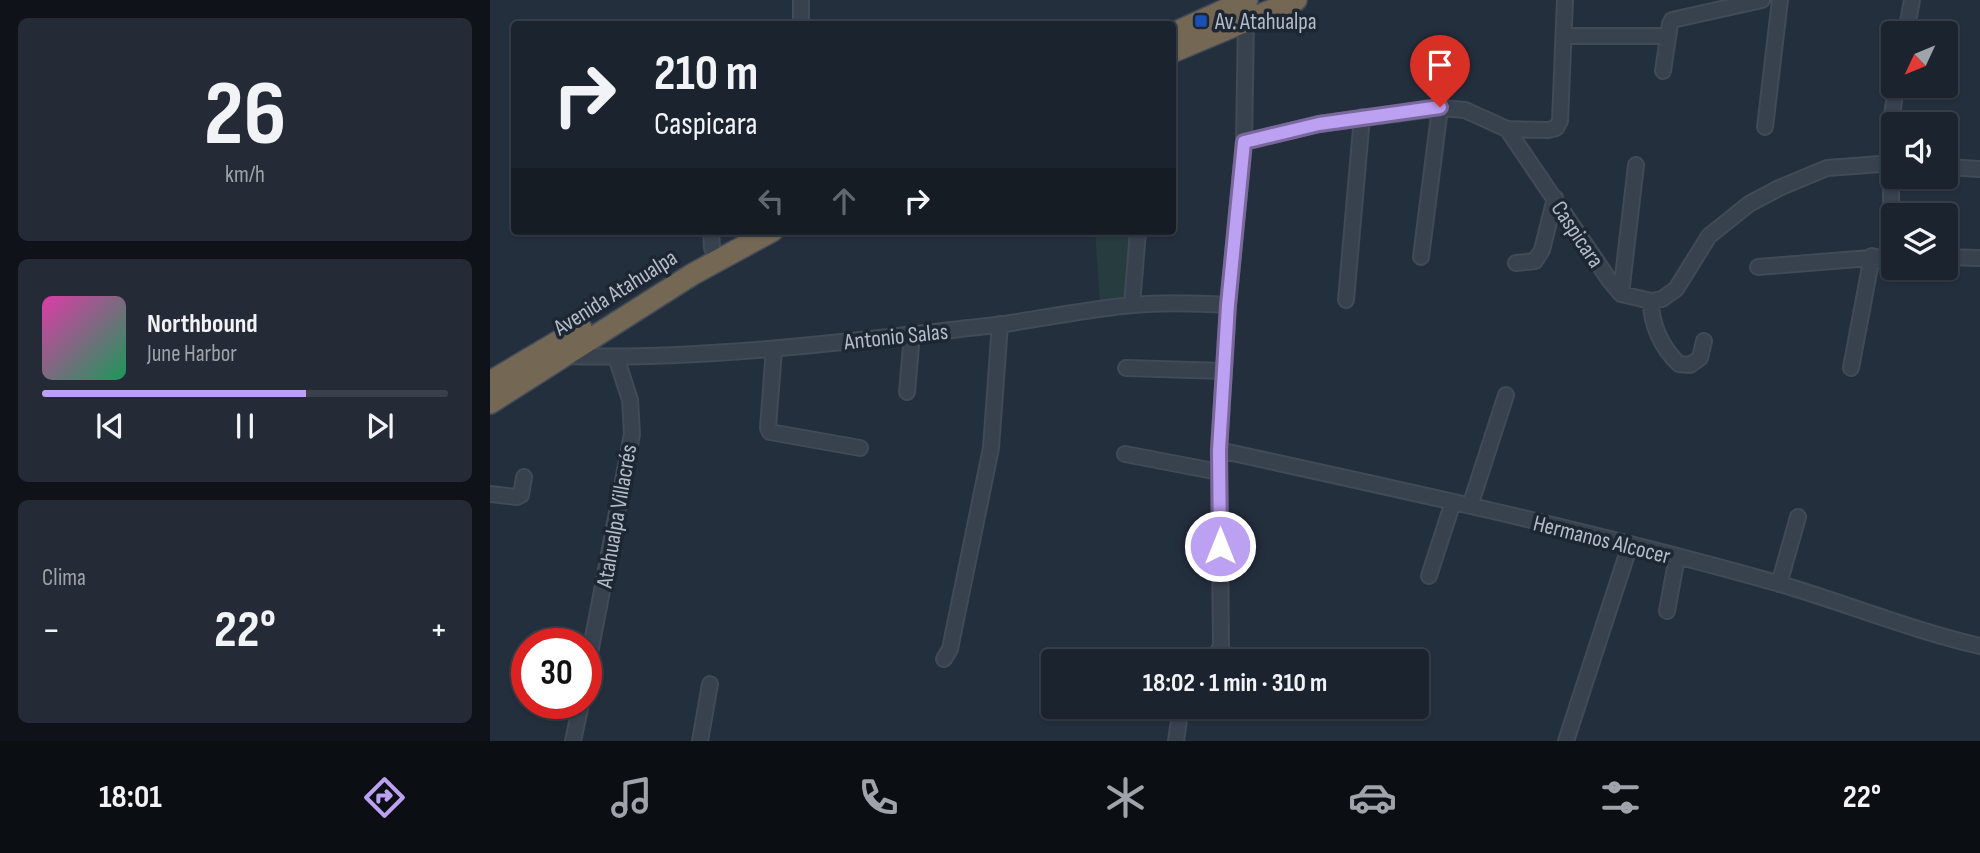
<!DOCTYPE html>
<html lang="es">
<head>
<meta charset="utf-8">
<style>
  body { margin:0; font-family:"Sofia Sans Condensed",sans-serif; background:#242b36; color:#f1f3f6; height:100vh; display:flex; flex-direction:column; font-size:26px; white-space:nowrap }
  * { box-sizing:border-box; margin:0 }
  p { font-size:23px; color:#a0a4aa }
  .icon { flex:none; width:38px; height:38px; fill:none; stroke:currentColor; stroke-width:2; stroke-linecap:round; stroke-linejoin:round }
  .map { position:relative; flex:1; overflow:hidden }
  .details { display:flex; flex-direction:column; gap:18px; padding:18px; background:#0f1319; width:490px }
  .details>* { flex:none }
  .banner { position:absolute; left:21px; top:21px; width:665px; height:214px; border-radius:7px; box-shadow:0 2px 5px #0004,0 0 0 2px #39404a; background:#1b232e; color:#f1f3f6; overflow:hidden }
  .needle { width:46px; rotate:226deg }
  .controls { position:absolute; left:1391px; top:21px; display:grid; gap:14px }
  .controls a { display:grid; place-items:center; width:77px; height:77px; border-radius:7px; background:#1b232e; box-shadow:0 2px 5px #0004,0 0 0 2px #39404a; font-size:35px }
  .speed { position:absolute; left:21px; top:628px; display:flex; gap:14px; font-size:35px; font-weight:700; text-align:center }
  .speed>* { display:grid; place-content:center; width:91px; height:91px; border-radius:50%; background:#1b232e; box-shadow:0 2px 5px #0004,0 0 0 2px #39404a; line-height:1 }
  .speed .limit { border:10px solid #d22; background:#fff; color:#111 }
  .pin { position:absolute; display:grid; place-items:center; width:60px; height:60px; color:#fff; margin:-72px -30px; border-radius:50% 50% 50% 0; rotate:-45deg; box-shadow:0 0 7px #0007 }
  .pin .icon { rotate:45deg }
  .me { position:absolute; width:77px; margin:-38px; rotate:0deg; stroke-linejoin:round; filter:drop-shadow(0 0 5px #0008) }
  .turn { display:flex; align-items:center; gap:24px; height:147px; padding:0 28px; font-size:32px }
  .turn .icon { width:91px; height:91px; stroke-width:2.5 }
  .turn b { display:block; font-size:49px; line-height:60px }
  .lanes { display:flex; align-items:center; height:66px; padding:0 28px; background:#0003; justify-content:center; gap:35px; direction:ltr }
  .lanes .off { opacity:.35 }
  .big { font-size:52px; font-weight:700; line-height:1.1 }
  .details .widget { flex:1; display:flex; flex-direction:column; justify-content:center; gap:10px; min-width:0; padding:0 24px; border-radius:10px; background:#242b36 }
  .details .dial { align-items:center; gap:0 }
  .dial b { font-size:91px; line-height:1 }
  .song { display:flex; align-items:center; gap:21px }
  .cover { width:84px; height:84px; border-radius:10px; background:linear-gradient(135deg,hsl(320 70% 55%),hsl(150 70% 35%)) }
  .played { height:7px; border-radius:4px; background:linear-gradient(90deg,#bca0f2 65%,#39404a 65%) }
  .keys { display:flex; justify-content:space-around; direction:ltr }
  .heat { display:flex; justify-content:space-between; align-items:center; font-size:38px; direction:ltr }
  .trip { position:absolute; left:551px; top:649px; width:388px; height:70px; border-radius:7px; background:#1b232e; box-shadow:0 2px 5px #0004,0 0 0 2px #39404a; font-weight:700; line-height:70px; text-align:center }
  .dock { display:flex; height:112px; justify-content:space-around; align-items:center; background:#0b0e12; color:#a0a4aa }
  .dock .icon { width:49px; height:49px }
  .dock .on { color:#bca0f2 }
  .dock b { font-size:32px; color:#f1f3f6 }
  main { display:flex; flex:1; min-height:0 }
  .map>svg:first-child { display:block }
</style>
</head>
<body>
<main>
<section class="details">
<div class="widget dial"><b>26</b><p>km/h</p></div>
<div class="widget">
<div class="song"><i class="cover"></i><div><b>Northbound</b><p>June Harbor</p></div></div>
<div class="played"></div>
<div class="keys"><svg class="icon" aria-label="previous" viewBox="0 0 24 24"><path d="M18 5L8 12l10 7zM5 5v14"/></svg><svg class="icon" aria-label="pause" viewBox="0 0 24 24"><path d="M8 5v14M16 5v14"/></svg><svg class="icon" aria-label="next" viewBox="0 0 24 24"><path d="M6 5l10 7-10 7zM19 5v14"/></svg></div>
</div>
<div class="widget"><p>Clima</p>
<div class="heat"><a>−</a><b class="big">22°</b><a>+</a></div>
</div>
</section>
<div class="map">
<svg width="1490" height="741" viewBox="0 0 1490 741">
  <rect width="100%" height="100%" fill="#242f3e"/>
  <path fill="#263c3f" d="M 605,231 L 644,231 L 638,295 L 610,304 Z"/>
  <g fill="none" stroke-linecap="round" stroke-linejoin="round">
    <g stroke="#414a57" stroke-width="18">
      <path id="minor" d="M 311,24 L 311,0
        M 1416,33 L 1422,0
        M 1075,36 L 1178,36
        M 1173,71 L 1180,24 L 1182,20 L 1272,0
        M 1275,127 L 1290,0
        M 1017,129 L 1058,130 L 1066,128 L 1070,121 L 1075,0
        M 754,142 L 829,124 L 950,108 L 975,110 L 1017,129 L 1120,281 L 1131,294 L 1161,301 L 1172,299 L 1186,289 L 1219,236 L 1259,204 L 1289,188 L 1337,168 L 1404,163
        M 1456,167 L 1490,169
        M 221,231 L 222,248
        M 1402,256 L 1400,131 L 1406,86
        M 931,257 L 950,108
        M 1456,257 L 1490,258
        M 1026,263 L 1045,261 L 1052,250 L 1065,198
        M 1268,267 L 1404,256
        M 1131,294 L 1146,165
        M 856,300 L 872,117
        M 1161,301 C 1161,325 1172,348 1189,364 L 1200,365 L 1210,358 L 1214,341
        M 642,305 L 648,231
        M 284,349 L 278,428 L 280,432 L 370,448
        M 74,356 C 218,360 363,341 506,325 C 552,319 597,309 643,305 C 674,302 706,303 738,305
        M 636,368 L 734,371
        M 1361,368 L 1382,256
        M 417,392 L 422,334
        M 729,450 C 916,491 1103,531 1287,583 C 1355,603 1421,630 1490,646
        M 635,454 L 729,472
        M 0,494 L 27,497 L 31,495 L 34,477
        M 980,506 L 1016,395
        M 939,576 L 963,502
        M 1289,584 L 1308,517
        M 1177,611 L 1187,557
        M 454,659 L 460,649 L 501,448 L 510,324
        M 724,662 L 731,645 L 729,450 L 738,305 L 754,142 L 756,21
        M 96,674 L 142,434 L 140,400 L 126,357
        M 83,741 L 91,704
        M 210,741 L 220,684
        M 686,741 L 690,713 L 694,707
        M 1076,741 L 1140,545"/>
    </g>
    <g stroke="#434c59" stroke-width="24">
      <path id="highway" d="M 682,34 L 757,0
        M 682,52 L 806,0
        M 0,382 L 91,328
        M 0,403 L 203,274 L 282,231"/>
    </g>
    <use href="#minor" stroke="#38414e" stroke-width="14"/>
    <use href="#highway" stroke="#746855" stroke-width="21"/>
  </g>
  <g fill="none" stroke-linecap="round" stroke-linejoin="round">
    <g stroke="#7a689d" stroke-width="18">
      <path id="route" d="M 730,546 L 729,450 L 738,305 L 754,142 L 829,124 L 950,107"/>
    </g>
    <use href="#route" stroke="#bca0f2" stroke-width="12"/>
  </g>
  <rect fill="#1a4fb4" stroke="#1d2633" stroke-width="2.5" x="704" y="14" width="14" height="14" rx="3.5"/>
  <g text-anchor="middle" stroke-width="7" stroke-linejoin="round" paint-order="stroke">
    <g font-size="23" fill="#b4bcc9" stroke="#1d2633" text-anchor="start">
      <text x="725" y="29">Av. Atahualpa</text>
    </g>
    <g font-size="23" fill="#b4bcc9" stroke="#1d2633">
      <text transform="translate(1088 234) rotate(56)" y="8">Caspicara</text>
      <text transform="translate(125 292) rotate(-32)" y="8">Avenida Atahualpa</text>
      <text transform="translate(406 336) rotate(-6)" y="8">Antonio Salas</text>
      <text transform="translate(126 516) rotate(-80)" y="8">Atahualpa Villacrés</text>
      <text transform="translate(1112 539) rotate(14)" y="8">Hermanos Alcocer</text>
    </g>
  </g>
</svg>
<div class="controls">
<a><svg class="needle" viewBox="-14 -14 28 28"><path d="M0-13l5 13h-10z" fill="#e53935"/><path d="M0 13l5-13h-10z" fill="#a0a4aa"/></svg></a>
<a><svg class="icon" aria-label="sound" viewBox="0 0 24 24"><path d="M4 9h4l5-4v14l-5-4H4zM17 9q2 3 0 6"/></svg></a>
<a><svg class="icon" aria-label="layers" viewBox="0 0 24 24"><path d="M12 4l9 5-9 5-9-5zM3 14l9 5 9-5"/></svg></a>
</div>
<div class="speed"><div class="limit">30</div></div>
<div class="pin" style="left:950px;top:107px;background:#d93025"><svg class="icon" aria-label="arrive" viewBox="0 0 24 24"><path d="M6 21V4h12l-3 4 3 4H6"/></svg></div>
<svg class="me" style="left:730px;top:546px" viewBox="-20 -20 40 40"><circle r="17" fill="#bca0f2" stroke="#fff" stroke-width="3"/><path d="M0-11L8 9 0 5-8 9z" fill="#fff"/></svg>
<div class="trip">18:02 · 1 min · 310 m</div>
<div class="banner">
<div class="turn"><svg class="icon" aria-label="right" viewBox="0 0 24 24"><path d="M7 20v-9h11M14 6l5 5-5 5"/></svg><div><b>210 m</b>Caspicara</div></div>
<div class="lanes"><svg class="icon off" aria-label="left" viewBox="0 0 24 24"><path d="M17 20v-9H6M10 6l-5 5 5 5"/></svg><svg class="icon off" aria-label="ahead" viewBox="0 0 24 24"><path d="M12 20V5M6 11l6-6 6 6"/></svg><svg class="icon" aria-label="right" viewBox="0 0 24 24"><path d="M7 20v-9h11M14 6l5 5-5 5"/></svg></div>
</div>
</div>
</main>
<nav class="dock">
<b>18:01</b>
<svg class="icon on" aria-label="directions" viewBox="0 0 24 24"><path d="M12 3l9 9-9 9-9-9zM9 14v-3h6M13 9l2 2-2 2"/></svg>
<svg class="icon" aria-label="music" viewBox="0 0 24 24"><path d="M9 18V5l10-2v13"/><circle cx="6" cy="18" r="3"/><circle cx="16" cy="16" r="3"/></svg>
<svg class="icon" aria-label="phone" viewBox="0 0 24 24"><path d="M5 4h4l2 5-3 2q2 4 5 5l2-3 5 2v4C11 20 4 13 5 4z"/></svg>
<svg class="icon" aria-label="climate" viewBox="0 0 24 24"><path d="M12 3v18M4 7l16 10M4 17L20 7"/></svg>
<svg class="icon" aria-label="car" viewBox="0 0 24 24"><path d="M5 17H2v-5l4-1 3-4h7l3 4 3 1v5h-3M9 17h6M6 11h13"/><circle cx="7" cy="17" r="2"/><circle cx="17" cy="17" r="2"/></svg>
<svg class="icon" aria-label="filters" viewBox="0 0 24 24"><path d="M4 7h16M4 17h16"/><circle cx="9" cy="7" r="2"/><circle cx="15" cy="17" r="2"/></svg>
<b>22°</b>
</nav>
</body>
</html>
